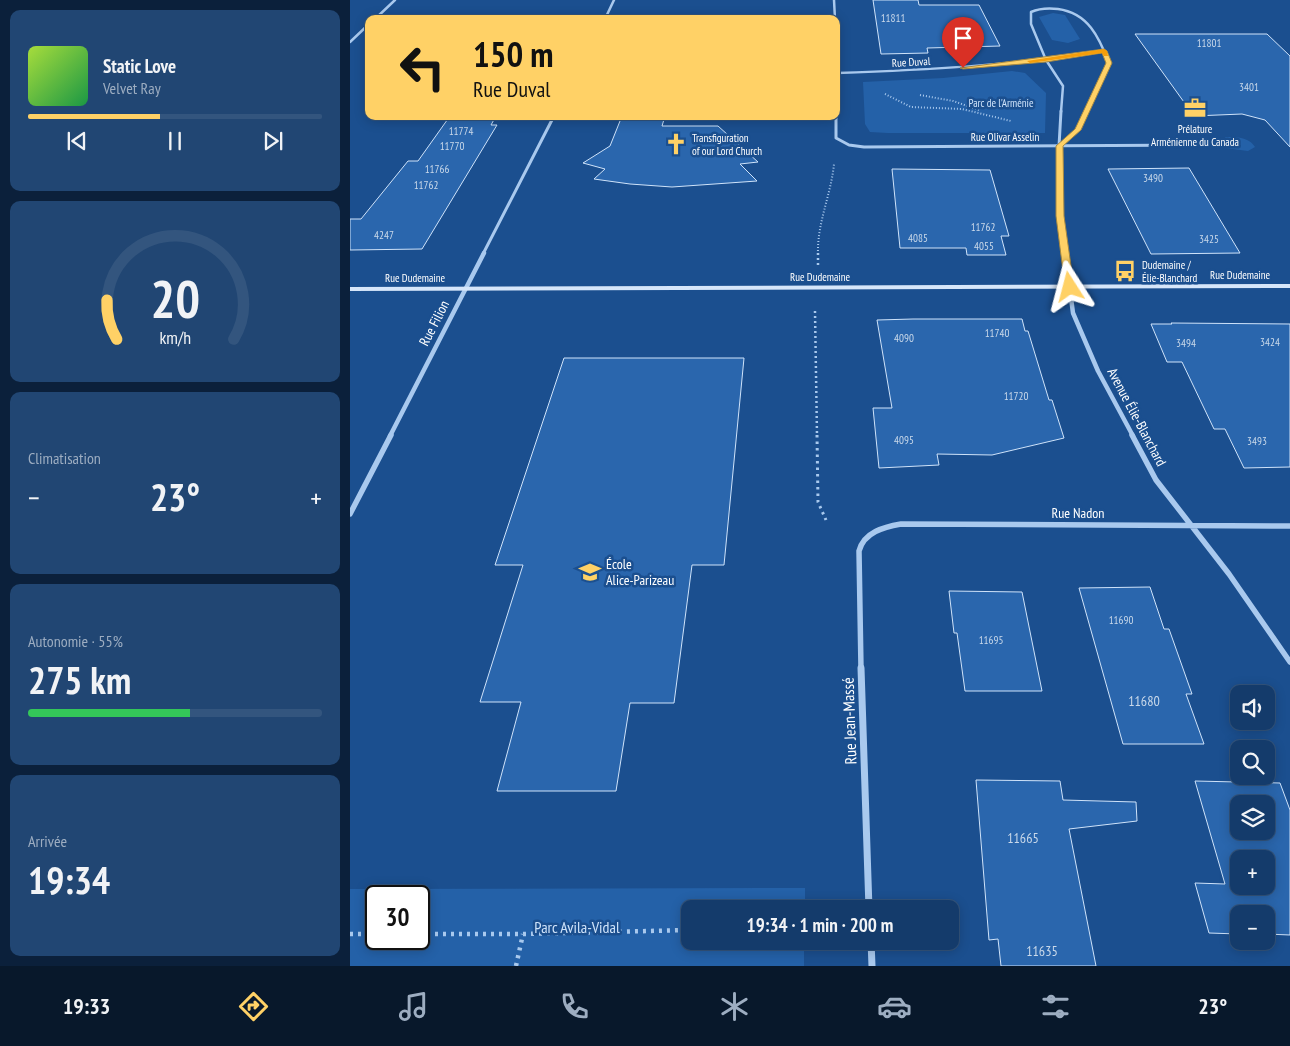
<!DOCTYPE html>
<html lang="fr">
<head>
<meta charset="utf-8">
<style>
  body { margin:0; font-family:"PT Sans Narrow",sans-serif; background:#214673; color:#f1f3f6; height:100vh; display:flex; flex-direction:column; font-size:19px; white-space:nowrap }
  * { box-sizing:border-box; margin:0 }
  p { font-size:16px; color:#9dadc1 }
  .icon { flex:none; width:28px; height:28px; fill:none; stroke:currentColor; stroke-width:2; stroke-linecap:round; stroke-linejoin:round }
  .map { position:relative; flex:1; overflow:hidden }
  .drawer { display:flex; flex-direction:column; gap:10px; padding:10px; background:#0b203b; width:350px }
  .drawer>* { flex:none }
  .top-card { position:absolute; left:15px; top:15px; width:475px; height:105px; border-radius:10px; box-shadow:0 2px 12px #0003,0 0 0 1px #33557e; background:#ffd166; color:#111; overflow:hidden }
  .fabs { position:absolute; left:880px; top:685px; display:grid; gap:10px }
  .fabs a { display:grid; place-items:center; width:45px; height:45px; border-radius:10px; background:#143b6b; box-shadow:0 2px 12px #0003,0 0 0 1px #33557e; font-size:25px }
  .speed { position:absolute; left:15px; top:885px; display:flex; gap:10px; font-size:25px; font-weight:700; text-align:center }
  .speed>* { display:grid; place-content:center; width:65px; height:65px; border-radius:50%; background:#143b6b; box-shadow:0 2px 12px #0003,0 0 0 1px #33557e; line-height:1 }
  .speed .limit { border:2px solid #111; border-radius:8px; background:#fff; color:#111 }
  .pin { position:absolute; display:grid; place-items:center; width:42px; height:42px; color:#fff; margin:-51px -21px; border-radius:50% 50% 50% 0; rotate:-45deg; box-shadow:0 0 5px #0007 }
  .pin .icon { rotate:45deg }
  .me { position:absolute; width:55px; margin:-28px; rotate:351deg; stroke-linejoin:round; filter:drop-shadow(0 0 4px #0008) }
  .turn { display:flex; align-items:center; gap:18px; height:105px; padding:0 25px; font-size:22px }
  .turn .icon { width:65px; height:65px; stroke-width:2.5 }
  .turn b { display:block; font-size:35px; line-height:42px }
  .big { font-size:38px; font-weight:600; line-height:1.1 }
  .drawer .tile { flex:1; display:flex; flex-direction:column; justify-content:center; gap:8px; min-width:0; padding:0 18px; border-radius:10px; background:#214673 }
  .drawer .dial { align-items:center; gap:0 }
  .dial svg { height:130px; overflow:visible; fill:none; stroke:#33557e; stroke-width:7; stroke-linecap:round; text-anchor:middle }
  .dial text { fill:#f1f3f6; stroke:none }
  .song { display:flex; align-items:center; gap:15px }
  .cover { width:60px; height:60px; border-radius:8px; background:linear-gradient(135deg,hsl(80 70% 55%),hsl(140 70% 35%)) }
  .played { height:5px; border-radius:2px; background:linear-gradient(90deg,#ffd166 45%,#33557e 45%) }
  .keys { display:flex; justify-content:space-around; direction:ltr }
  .heat { display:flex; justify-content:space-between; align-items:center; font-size:28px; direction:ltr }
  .charge { height:8px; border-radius:4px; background:linear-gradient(90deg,#34c759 55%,#33557e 0) }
  .trip { position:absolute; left:331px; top:900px; width:278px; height:50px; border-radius:10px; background:#143b6b; box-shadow:0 2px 12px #0003,0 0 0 1px #33557e; font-weight:600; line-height:50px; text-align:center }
  .dock { display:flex; height:80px; justify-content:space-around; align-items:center; background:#08182b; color:#9dadc1 }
  .dock .icon { width:35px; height:35px }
  .dock .active { color:#ffd166 }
  .dock b { font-size:22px; color:#f1f3f6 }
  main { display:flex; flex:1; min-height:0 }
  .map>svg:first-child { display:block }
</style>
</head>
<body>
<main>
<section class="drawer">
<div class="tile">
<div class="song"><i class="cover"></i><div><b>Static Love</b><p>Velvet Ray</p></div></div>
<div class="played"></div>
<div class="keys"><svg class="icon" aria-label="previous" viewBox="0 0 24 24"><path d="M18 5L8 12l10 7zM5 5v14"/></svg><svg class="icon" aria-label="pause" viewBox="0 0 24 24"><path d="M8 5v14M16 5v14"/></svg><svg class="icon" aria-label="next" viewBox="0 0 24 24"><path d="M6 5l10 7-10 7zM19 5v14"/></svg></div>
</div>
<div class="tile dial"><svg viewBox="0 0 100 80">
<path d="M14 69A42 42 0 1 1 86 69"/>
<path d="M14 69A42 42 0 0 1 8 45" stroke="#ffd166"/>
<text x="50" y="56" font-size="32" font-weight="700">20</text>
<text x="50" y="72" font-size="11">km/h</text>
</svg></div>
<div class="tile"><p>Climatisation</p>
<div class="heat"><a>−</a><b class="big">23°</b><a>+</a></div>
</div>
<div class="tile"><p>Autonomie · 55%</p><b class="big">275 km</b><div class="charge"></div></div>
<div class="tile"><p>Arrivée</p><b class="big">19:34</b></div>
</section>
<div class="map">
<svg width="940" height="966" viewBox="0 0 940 966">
  <rect width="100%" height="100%" fill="#1b4f8f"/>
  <path fill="#2461a8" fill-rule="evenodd" d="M 703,13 L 715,15 L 730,39 L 718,43 L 702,40 L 689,17 Z
    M 662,71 L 675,73 L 696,93 L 695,133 L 538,133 L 520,132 L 515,124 L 513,82 L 593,78 Z
    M 876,137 C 886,137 899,137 905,147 L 898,151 L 875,148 L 869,142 Z
    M 455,888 L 455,909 L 340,909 L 340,941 L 454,941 L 454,966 L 0,966 L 0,889 ZM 26,896 L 69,896 L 69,939 L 26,939 Z"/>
  <path fill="#2a66ad" stroke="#cfe3fa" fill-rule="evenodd" d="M 523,0 L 568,0 L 569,5 L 629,5 L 650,46 L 577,48 L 578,53 L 531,54 Z
    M 785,34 L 917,34 L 940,56 L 940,147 L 915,120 L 892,114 L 844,116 Z
    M 100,116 L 146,116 L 141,125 L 147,125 L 72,249 L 0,250 L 0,219 L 11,219 L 58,161 L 68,161 Z
    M 272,116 L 315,116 L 312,126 L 368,126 L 408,162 L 390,164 L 407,181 L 322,187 L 280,184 L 244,179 L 255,169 L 233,163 L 260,146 Z
    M 839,168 L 890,253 L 801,254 L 758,169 Z
    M 542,169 L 640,170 L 659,236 L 651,236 L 656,255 L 617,255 L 616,248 L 550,248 Z
    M 563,319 L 672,319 L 675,331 L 678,331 L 699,400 L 702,400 L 714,438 L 642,455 L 587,454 L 589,465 L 529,468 L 523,408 L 542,408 L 527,320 Z
    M 821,323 L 940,324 L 940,467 L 894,468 L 875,429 L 864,429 L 832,362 L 817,362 L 801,324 L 822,324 Z
    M 214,358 L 394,358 L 374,565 L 342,565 L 324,703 L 280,703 L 266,791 L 147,791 L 171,702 L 130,702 L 173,565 L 145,565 Z
    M 800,587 L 814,629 L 819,629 L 842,694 L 836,694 L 854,744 L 773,744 L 729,588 Z
    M 599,591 L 672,592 L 692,691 L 615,691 L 607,633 L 604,633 Z
    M 626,780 L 710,781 L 713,800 L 786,802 L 787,821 L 719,829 L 746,966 L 651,966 L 648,939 L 639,940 Z
    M 845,781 L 930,783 L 940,810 L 940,935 L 916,934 L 916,914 L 889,914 L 889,934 L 859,933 L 845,883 L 875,884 ZM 889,804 L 916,804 L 916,831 L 889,831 ZM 889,859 L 916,859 L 916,886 L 889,886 Z"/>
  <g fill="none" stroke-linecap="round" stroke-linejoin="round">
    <path stroke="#a9c9ee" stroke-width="2" stroke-dasharray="1 2" stroke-linecap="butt" d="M 535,94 L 561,107 L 612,109 L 661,121
      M 570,95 L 603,101 L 629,110
      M 468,254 C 467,223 481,195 484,164"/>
    <path stroke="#a9c9ee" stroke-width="2.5" stroke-dasharray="2 3" stroke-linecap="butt" d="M 468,253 L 468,265
      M 465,311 L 467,436"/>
    <path stroke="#a9c9ee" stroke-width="3" stroke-dasharray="2.5 4" stroke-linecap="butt" d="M 467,435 L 468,502 L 476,520"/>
    <path stroke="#a9c9ee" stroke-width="4.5" stroke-dasharray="3 5" stroke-linecap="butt" d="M 0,934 L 26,934
      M 69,934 L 173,934 L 340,930
      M 166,966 L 173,934"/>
    <path stroke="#a9c9ee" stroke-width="2.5" d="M 484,0 L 485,19
      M 25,19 L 45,0
      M 255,19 L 264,0
      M 0,42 L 19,24
      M 486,59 L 486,112
      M 487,73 C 577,70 666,65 755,51
      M 711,112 L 713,86 L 696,60 L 681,24 L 681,12 C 690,8 699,8 708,9 C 738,13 749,37 759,63 L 736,112"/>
    <path stroke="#a9c9ee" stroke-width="3" d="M 486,111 L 486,113
      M 486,116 L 486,138 L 499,145 L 514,147 L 857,145
      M 709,146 L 710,216 L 715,254
      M 709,146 L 711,111
      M 709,146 L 728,129 L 737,111
      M 133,254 L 204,116"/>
    <path stroke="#a9c9ee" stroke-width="4.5" d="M 715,253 L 723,313 L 748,371 L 783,436
      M 40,436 L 134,253"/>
    <path stroke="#a9c9ee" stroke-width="5.5" d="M 782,435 L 806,480 L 879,574 L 940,662
      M 0,514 L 41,435
      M 511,669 L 509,551 C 514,532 534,527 551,524 L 940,526"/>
    <path stroke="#a9c9ee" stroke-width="7" d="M 511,668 L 519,909
      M 521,941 L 522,966"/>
    <path fill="#d6e6fa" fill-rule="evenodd" d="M 940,284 L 940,288 L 0,291 L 0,287 Z"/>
  </g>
  <path fill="#ffd166" stroke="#a68842" d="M 754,49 L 757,51 L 762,63 L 731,130 L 713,146 L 714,216 L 724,287 L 720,290 L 715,287 L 706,216 L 706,146 L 725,129 L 756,63 L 752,53 L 696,62 L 613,69 L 610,68 Z"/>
  <path fill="#f59e0b" d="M 754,49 L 757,51 L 758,56 L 754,56 L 752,53 L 680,63 L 677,61 Z"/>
  <defs>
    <g id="office-bare" transform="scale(1.725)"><path d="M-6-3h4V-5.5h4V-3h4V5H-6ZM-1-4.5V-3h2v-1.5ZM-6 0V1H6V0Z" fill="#ffd166" stroke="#1b4f8f" stroke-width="2.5" paint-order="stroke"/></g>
    <g id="church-bare" transform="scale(1.725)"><path d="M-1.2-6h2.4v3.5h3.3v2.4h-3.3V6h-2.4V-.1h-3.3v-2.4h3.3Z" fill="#ffd166" stroke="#1b4f8f" stroke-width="2.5" paint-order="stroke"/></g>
    <g id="bus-bare" transform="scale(1.725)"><path d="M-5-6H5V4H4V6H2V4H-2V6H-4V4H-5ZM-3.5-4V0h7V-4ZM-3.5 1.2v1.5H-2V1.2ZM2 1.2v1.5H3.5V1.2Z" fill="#ffd166" stroke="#1b4f8f" stroke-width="2.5" paint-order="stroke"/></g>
    <g id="school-bare" transform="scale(1.725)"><path d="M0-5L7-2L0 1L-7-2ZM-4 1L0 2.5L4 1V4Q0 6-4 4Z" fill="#ffd166" stroke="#1b4f8f" stroke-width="2.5" paint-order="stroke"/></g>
  </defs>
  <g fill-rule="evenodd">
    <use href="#office-bare" x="845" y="108"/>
    <use href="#church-bare" x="326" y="144"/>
    <use href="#bus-bare" x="775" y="271"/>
    <use href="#school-bare" x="240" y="572"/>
  </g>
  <g text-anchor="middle" stroke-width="5" stroke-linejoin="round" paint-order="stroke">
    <g font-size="11" fill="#cad9ea">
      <text x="543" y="22">11811</text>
      <text x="859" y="47">11801</text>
      <text x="899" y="91">3401</text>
      <text x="111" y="135">11774</text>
      <text x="102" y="150">11770</text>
      <text x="87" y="173">11766</text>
      <text x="803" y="182">3490</text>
      <text x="76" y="189">11762</text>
      <text x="633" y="231">11762</text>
      <text x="34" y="239">4247</text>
      <text x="568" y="242">4085</text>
      <text x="859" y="243">3425</text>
      <text x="634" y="250">4055</text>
      <text x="647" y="337">11740</text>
      <text x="554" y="342">4090</text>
      <text x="920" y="346">3424</text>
      <text x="836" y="347">3494</text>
      <text x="666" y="400">11720</text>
      <text x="554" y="444">4095</text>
      <text x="907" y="445">3493</text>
      <text x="771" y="624">11690</text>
      <text x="641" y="644">11695</text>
    </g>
    <g font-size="11" fill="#fff" stroke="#1b4f8f">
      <text transform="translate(561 62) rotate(-3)" y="4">Rue Duval</text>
      <text x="655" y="141">Rue Olivar Asselin</text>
      <text x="890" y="279">Rue Dudemaine</text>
      <text x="470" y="281">Rue Dudemaine</text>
      <text x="65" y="282">Rue Dudemaine</text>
    </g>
    <g font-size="11" fill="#cfe3fa" stroke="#1b4f8f">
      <text x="651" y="107">Parc de l'Arménie</text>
    </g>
    <g font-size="11" fill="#fff" stroke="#1b4f8f" text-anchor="start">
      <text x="845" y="133" text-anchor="middle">Prélature<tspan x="845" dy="13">Arménienne du Canada</tspan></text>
      <text x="342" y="142">Transfiguration<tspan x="342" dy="13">of our Lord Church</tspan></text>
      <text x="792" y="269">Dudemaine /<tspan x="792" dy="13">Élie-Blanchard</tspan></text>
    </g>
    <g font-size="14" fill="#fff" stroke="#1b4f8f">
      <text transform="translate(84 323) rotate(-63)" y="5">Rue Filion</text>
      <text transform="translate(787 417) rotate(62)" y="5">Avenue Élie-Blanchard</text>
      <text x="728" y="518">Rue Nadon</text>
    </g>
    <g font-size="14" fill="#fff" stroke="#1b4f8f" text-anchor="start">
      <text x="256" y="569">École<tspan x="256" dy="16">Alice-Parizeau</tspan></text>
    </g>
    <g font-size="14" fill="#cad9ea">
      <text x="794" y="706">11680</text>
      <text x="673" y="843">11665</text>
      <text x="692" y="956">11635</text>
    </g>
    <g font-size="16" fill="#fff" stroke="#1b4f8f">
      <text transform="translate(499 721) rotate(-92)" y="6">Rue Jean-Massé</text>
    </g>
    <g font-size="16" fill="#cfe3fa" stroke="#1b4f8f">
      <text x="227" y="933">Parc Avila-Vidal</text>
    </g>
  </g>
</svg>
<div class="fabs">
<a><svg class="icon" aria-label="sound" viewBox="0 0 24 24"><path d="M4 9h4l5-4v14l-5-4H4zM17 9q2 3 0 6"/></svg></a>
<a><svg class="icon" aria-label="search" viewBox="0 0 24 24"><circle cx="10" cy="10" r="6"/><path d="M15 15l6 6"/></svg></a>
<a><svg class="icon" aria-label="layers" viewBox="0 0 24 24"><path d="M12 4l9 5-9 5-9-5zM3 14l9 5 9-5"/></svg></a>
<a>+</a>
<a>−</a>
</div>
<div class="speed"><div class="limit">30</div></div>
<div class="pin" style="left:613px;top:68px;background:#d93025"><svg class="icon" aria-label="arrive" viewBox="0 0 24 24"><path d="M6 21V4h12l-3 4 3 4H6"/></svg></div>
<svg class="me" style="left:720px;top:287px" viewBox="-20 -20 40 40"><path d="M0-17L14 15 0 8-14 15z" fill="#ffd166" stroke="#fff" stroke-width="4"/></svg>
<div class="trip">19:34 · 1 min · 200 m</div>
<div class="top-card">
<div class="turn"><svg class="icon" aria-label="left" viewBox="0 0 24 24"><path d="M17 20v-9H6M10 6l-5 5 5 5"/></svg><div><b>150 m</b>Rue Duval</div></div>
</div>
</div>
</main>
<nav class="dock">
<b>19:33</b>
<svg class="icon active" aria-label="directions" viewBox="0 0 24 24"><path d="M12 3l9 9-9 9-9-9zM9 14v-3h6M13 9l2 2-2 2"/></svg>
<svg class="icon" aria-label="music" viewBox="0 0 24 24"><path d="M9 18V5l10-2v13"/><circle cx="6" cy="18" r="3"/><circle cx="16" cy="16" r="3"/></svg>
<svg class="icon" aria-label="phone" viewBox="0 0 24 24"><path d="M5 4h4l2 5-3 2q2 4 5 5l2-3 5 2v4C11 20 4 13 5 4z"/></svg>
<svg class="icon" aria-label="climate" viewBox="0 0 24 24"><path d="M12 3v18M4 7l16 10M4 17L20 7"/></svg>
<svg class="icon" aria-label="car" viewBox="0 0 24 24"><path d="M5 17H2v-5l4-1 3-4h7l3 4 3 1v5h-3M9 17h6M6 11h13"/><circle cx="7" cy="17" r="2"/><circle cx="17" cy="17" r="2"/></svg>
<svg class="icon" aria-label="filters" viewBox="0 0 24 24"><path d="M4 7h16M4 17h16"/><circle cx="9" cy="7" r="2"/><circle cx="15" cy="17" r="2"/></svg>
<b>23°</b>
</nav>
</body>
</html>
